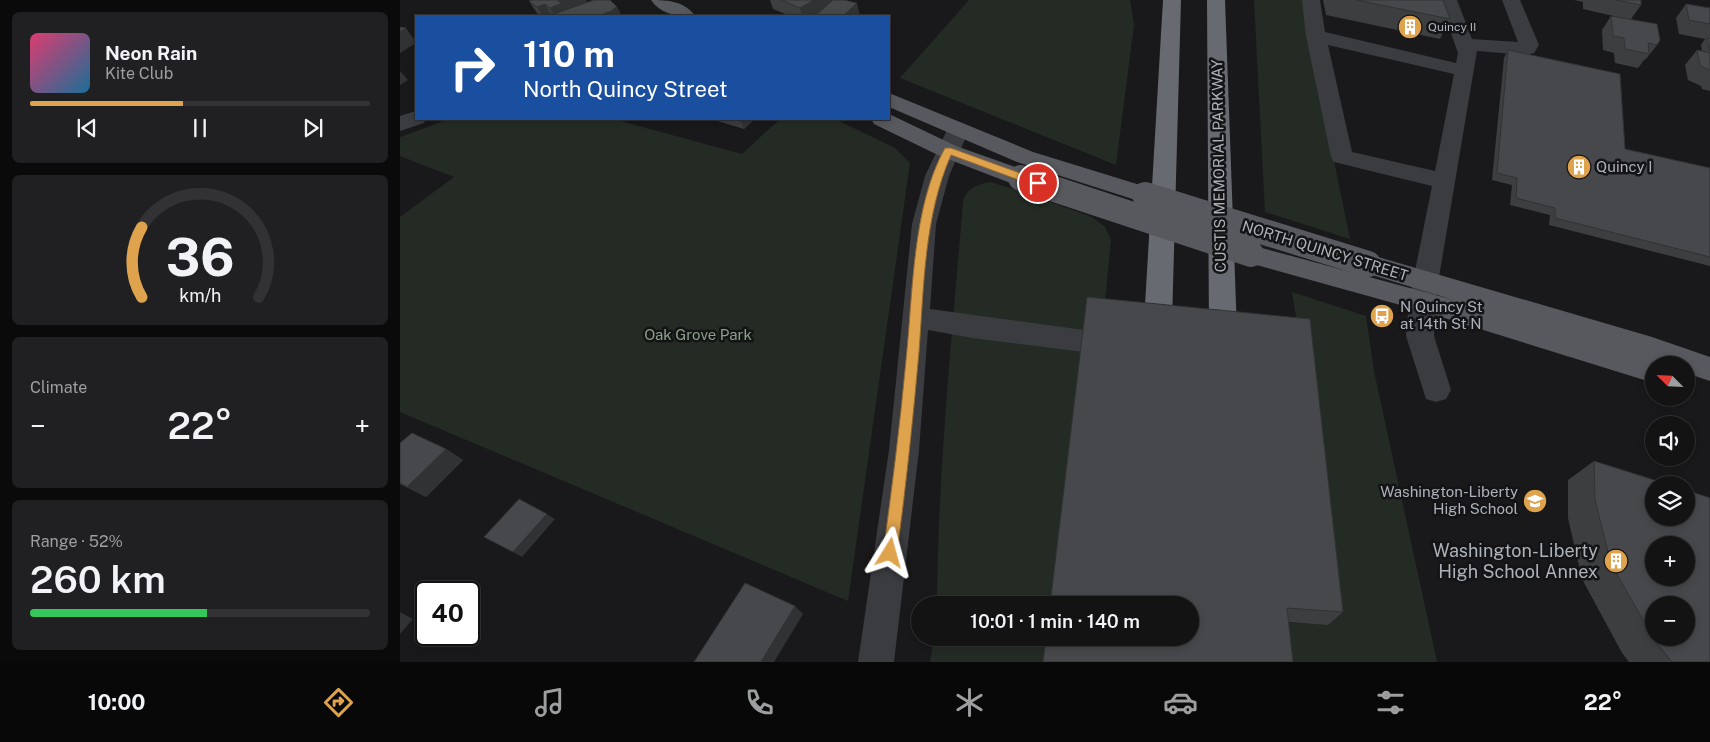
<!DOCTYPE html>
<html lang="en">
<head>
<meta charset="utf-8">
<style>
  body { margin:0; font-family:"Public Sans",sans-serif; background:#202022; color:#f1f3f6; height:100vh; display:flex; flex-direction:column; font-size:19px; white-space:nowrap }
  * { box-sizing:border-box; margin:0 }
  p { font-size:16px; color:#9d9ea0 }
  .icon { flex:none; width:28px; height:28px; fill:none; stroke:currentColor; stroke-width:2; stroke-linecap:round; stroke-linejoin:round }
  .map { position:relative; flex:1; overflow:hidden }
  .sheet { display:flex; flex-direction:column; gap:12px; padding:12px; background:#0a0a0b; width:400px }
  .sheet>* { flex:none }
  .guide { position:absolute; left:15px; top:15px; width:475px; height:105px; border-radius:0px; box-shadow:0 2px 8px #0003,0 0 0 1px #323234; background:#1a4fa0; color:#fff; overflow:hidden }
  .needle { width:32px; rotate:294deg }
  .controls { position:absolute; left:1245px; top:356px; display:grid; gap:10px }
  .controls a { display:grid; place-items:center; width:50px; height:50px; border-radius:50%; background:#131314; box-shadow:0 2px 8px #0003,0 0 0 1px #323234; font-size:25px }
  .speed { position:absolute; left:15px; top:581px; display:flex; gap:10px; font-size:25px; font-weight:700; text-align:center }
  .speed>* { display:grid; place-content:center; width:65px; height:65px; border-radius:50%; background:#131314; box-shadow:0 2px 8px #0003,0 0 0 1px #323234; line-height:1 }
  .speed .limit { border:2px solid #111; border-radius:8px; background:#fff; color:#111 }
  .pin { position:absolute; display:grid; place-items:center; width:42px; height:42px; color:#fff; margin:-21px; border:2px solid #fff; border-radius:50%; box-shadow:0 1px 5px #0007 }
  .me { position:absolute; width:55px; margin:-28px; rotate:8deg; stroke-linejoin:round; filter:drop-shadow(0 0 4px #0008) }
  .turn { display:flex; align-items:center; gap:18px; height:105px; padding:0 25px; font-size:22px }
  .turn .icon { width:65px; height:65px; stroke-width:2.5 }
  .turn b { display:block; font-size:35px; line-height:42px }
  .big { font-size:38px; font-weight:600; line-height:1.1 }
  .sheet .card { flex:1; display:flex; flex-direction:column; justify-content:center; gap:8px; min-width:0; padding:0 18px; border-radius:8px; background:#202022 }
  .sheet .dial { align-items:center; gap:0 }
  .dial svg { height:130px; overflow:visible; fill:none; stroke:#323234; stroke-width:7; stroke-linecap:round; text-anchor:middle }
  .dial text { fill:#f1f3f6; stroke:none }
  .song { display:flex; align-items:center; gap:15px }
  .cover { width:60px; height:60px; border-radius:8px; background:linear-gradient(135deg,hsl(340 70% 55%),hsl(200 70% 35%)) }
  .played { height:5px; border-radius:2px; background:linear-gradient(90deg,#dfa24d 45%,#323234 45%) }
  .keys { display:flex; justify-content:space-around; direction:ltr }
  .heat { display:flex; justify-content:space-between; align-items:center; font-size:28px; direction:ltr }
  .charge { height:8px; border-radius:4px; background:linear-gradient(90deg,#34c759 52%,#323234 0) }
  .trip { position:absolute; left:511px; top:596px; width:288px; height:50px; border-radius:25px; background:#131314; box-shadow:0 2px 8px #0003,0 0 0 1px #323234; font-weight:600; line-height:50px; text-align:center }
  .tabs { display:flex; height:80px; justify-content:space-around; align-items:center; background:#080808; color:#9d9ea0 }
  .tabs .icon { width:35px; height:35px }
  .tabs .current { color:#dfa24d }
  .tabs b { font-size:22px; color:#f1f3f6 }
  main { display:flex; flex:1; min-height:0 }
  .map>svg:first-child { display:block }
</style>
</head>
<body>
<main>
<section class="sheet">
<div class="card">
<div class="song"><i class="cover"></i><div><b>Neon Rain</b><p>Kite Club</p></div></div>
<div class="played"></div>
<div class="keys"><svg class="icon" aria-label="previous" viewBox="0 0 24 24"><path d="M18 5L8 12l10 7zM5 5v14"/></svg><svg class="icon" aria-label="pause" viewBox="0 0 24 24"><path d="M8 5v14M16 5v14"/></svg><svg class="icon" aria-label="next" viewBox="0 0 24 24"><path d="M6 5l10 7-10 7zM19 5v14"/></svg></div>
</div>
<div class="card dial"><svg viewBox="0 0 100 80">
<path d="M14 69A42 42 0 1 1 86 69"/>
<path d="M14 69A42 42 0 0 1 14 26" stroke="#dfa24d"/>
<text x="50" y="56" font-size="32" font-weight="700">36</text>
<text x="50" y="72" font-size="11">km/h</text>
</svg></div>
<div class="card"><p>Climate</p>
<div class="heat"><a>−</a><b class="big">22°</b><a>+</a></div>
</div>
<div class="card"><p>Range · 52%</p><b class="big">260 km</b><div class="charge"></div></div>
</section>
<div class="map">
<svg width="1310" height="662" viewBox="0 0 1310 662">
  <rect width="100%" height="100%" fill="#19191b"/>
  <path fill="#242b24" d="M 569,0 L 730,0 L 734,25 L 716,165 L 500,78 Z
    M 854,0 L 909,0 L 936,171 L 950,239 L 865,212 Z
    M 49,119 L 218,119 L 224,122 L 342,154 L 380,119 L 435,119 L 495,148 L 510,163 L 448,601 L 0,412 L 0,217 L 54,177 L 0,156 L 0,137 Z
    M 590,182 L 617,190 L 692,217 L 705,227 L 711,240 L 703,322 L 652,605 L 537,605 C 538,471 552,336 563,202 C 567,188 576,185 590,182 Z
    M 892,292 L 966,316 L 974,371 L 1037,662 L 879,662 L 875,622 L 928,624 L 900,341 Z
    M 534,638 L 648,638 L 645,662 L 530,662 Z"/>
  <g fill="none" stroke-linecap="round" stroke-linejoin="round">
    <path fill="#3b3c40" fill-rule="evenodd" d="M 902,0 L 920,0 L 925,32 L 1056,63 L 1058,53 L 1039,0 L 1057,0 L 1072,39 L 1118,42 L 1102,0 L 1120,0 L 1139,45 L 1134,53 L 1127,55 L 1077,51 L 1035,301 L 1034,336 L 1051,390 L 1046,399 L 1036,402 L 1026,399 L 1006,336 L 1009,301 L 1032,186 L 934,162 L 931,157 L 906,36 ZM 928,45 L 1054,74 L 1035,171 L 952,152 Z
      M 16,111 L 16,119 L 26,119 L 24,123 L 0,131 L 0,116 Z
      M 558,123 L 566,125 L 569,130 L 549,176 L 536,224 L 530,309 L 684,330 L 694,333 L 698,341 L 694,349 L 684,352 L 572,338 L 528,330 L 519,450 L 494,662 L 458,662 L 489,450 L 512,224 L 525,176 L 547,130 L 550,125 Z"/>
    <path fill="#57595e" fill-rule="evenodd" d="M 251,0 C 267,0 285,1 295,16 C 279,17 261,15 251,0 Z
      M 489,93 L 633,152 L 753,189 L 757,195 L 753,201 L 745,203 L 617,162 L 489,107 Z
      M 489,114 L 556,146 L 629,172 L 633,178 L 629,184 L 621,186 L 613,184 L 540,156 L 474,124 L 471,119 L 489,119 Z
      M 851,245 L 1054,300 L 959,271 L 955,264 L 959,257 L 968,254 L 1252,337 L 1310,357 L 1310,381 L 1286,373 L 1286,365 L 1254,365 L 1254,383 L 1022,311 L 842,261 L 838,254 L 842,247 Z"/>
    <path fill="#676a70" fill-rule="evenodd" d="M 763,0 L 781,0 L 772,322 L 768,330 L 758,333 L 748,330 L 744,322 Z
      M 807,0 L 825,0 L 837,332 L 833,340 L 823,343 L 813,340 L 809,332 Z"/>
    <path stroke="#57595e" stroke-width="26" d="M 621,178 L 851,254
      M 745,195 L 968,264"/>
  </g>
  <path fill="#3c3e40" d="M 370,0 L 444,0 L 460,16 L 390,16 L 373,9 Z
    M 923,0 L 1043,0 L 1050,19 L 1040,39 L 926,15 Z
    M 1174,0 L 1241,0 L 1241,5 L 1231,19 L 1257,45 L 1246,59 L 1245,59 L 1238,68 L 1215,63 L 1214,53 L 1203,50 L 1202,30 L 1211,16 L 1218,17 L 1183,9 L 1183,2 Z
    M 129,1 L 188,2 L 222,16 L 139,16 Z
    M 1286,4 L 1310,8 L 1310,91 L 1302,89 L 1301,86 L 1288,80 L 1285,65 L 1297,50 L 1302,51 L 1301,45 L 1305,39 L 1279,34 L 1276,18 Z
    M 1108,50 L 1225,149 L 1310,168 L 1310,266 L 1149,225 L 1150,215 L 1110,205 L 1112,185 L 1092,180 L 1104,58 Z
    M 311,119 L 355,119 L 344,129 Z
    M 910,319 L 943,612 L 928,625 L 889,622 L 643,662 Z
    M 0,443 L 46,449 L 63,460 L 26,497 L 0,484 Z
    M 1194,461 L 1310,662 L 1229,662 L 1222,653 L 1182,579 L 1168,518 L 1168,480 Z"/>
  <path fill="#313234" d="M 160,0 L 186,0 L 189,5 L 155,16 L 150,8 Z
    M 414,0 L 435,0 L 436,3 L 415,16 L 402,16 L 400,8 Z
    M 457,3 L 460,16 L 443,16 Z
    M 145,4 L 152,16 L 143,16 L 137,7 Z
    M 217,7 L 222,16 L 198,16 L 213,9 Z
    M 6,28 L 16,42 L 16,43 L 0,53 L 0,32 Z
    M 0,71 L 8,80 L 0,85 Z
    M 344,119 L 355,119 L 344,129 L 341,121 Z
    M 46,449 L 63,460 L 26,497 L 7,487 Z
    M 147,514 L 155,519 L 122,557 L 113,552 Z
    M 395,606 L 403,614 L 374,662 L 361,662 Z
    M 0,612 L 13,619 L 0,634 Z"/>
  <path fill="#46484b" stroke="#313234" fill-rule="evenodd" d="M 131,0 L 160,0 L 158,1 L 162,3 L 150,8 L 145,4 L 137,7 L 129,1 Z
    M 194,0 L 210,0 L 217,7 L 213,9 L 214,10 L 198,16 L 196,16 L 194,15 L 190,16 L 148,16 Z
    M 381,0 L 414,0 L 400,8 Z
    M 433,0 L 444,0 L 457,3 L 443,16 L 415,16 Z
    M 956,0 L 1043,0 L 1050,19 Z
    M 1216,0 L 1241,0 L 1241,5 Z
    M 1286,4 L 1310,8 L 1310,24 L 1289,20 Z
    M 1211,16 L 1257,24 L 1260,40 L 1257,45 L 1248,43 L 1249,54 L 1225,49 L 1224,38 L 1213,36 Z
    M 0,27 L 6,28 L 0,32 Z
    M 1307,38 L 1310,39 L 1310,51 L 1309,50 Z
    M 1108,50 L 1220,74 L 1225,149 L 1310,168 L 1310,257 L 1155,218 L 1155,208 L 1116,198 L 1117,178 L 1097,173 Z
    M 1297,50 L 1310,53 L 1310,70 L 1300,66 Z
    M 333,119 L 344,119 L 341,121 Z
    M 687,297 L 910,319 L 943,612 L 887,608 L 893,662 L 643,662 L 646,638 L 790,638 L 790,605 L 650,605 Z
    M 12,433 L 46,449 L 7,487 L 0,483 L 0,443 Z
    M 1194,461 L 1270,485 L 1254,485 L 1254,518 L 1286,518 L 1286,490 L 1310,498 L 1310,662 L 1272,662 L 1255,641 L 1211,564 L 1195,500 ZM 1254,545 L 1286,545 L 1286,578 L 1254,578 ZM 1254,605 L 1286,605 L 1286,638 L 1254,638 Z
    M 119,499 L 147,514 L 113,552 L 84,537 Z
    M 345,583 L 395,606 L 361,662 L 294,662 Z"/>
  <path fill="#dfa24d" stroke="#916932" d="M 545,148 L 551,148 L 642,181 L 643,183 L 642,186 L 635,186 L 551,155 C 524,217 524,286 519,352 C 513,420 506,486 497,553 L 495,557 L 490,560 L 485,557 L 483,553 C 492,488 500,425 506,360 C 513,294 512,207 545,148 Z"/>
  <defs>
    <g id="building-disc" transform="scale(1.25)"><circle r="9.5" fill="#dfa24d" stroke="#141416"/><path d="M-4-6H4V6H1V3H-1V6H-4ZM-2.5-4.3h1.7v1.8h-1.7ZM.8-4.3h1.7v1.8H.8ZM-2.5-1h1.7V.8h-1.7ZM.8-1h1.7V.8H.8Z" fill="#fff"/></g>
    <g id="bus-disc" transform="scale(1.25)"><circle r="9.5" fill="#dfa24d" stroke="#141416"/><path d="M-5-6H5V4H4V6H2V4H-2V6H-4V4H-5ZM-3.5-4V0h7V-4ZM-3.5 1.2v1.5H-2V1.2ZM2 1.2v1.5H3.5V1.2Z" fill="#fff"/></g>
    <g id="school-disc" transform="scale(1.25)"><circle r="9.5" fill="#dfa24d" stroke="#141416"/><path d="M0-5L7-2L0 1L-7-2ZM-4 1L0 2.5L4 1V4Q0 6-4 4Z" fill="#fff"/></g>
  </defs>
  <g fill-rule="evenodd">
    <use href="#building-disc" x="1010" y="27"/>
    <use href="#building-disc" x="1179" y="167"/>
    <use href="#bus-disc" x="982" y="316"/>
    <use href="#school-disc" x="1135" y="501"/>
    <use href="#building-disc" x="1216" y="561"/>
  </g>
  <g text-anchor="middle" stroke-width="5" stroke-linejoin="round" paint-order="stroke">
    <g font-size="12" fill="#adb2b9" stroke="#141416" text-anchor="start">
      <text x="1028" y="31">Quincy II</text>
    </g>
    <g font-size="15" fill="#adb2b9" stroke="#141416">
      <text transform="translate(819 166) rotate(-91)" y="5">CUSTIS MEMORIAL PARKWAY</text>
      <text transform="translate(925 251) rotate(17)" y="5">NORTH QUINCY STREET</text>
    </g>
    <g font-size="15" fill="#adb2b9" stroke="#141416" text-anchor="start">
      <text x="1196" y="172">Quincy I</text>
      <text x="1000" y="312">N Quincy St<tspan x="1000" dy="17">at 14th St N</tspan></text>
      <text x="1118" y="497" text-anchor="end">Washington-Liberty<tspan x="1118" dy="17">High School</tspan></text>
    </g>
    <g font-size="15" fill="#87a286" stroke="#141416">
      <text x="298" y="340">Oak Grove Park</text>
    </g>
    <g font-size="18" fill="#adb2b9" stroke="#141416" text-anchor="end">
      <text x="1198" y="557">Washington-Liberty<tspan x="1198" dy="21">High School Annex</tspan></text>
    </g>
  </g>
</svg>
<div class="controls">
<a><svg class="needle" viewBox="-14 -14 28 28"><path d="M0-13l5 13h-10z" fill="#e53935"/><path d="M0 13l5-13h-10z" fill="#9d9ea0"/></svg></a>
<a><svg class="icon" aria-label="sound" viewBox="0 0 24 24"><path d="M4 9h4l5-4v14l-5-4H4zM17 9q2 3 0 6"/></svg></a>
<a><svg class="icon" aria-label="layers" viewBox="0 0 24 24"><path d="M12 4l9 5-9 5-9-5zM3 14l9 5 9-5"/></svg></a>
<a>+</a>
<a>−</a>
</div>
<div class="speed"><div class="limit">40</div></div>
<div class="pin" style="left:638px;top:183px;background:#d93025"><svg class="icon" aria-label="arrive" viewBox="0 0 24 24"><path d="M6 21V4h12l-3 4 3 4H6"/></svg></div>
<svg class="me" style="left:490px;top:553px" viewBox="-20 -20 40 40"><path d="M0-17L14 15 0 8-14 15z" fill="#dfa24d" stroke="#fff" stroke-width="4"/></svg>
<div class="trip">10:01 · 1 min · 140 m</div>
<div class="guide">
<div class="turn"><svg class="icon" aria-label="right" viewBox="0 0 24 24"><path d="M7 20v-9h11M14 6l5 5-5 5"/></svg><div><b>110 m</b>North Quincy Street</div></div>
</div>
</div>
</main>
<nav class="tabs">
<b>10:00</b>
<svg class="icon current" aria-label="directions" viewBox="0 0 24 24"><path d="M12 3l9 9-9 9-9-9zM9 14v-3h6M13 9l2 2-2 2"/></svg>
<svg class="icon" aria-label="music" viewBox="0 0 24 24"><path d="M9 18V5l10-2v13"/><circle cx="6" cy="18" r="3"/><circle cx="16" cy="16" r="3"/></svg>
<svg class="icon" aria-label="phone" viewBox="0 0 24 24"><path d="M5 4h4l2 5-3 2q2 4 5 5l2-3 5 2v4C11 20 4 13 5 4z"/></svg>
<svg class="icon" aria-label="climate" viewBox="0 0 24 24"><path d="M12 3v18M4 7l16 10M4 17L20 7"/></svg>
<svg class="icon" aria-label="car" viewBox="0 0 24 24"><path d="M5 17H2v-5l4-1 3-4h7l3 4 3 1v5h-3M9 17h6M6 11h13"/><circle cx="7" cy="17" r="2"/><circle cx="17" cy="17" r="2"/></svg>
<svg class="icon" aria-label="filters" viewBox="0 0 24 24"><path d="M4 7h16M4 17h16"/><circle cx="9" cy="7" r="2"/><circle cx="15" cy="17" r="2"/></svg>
<b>22°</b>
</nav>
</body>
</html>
